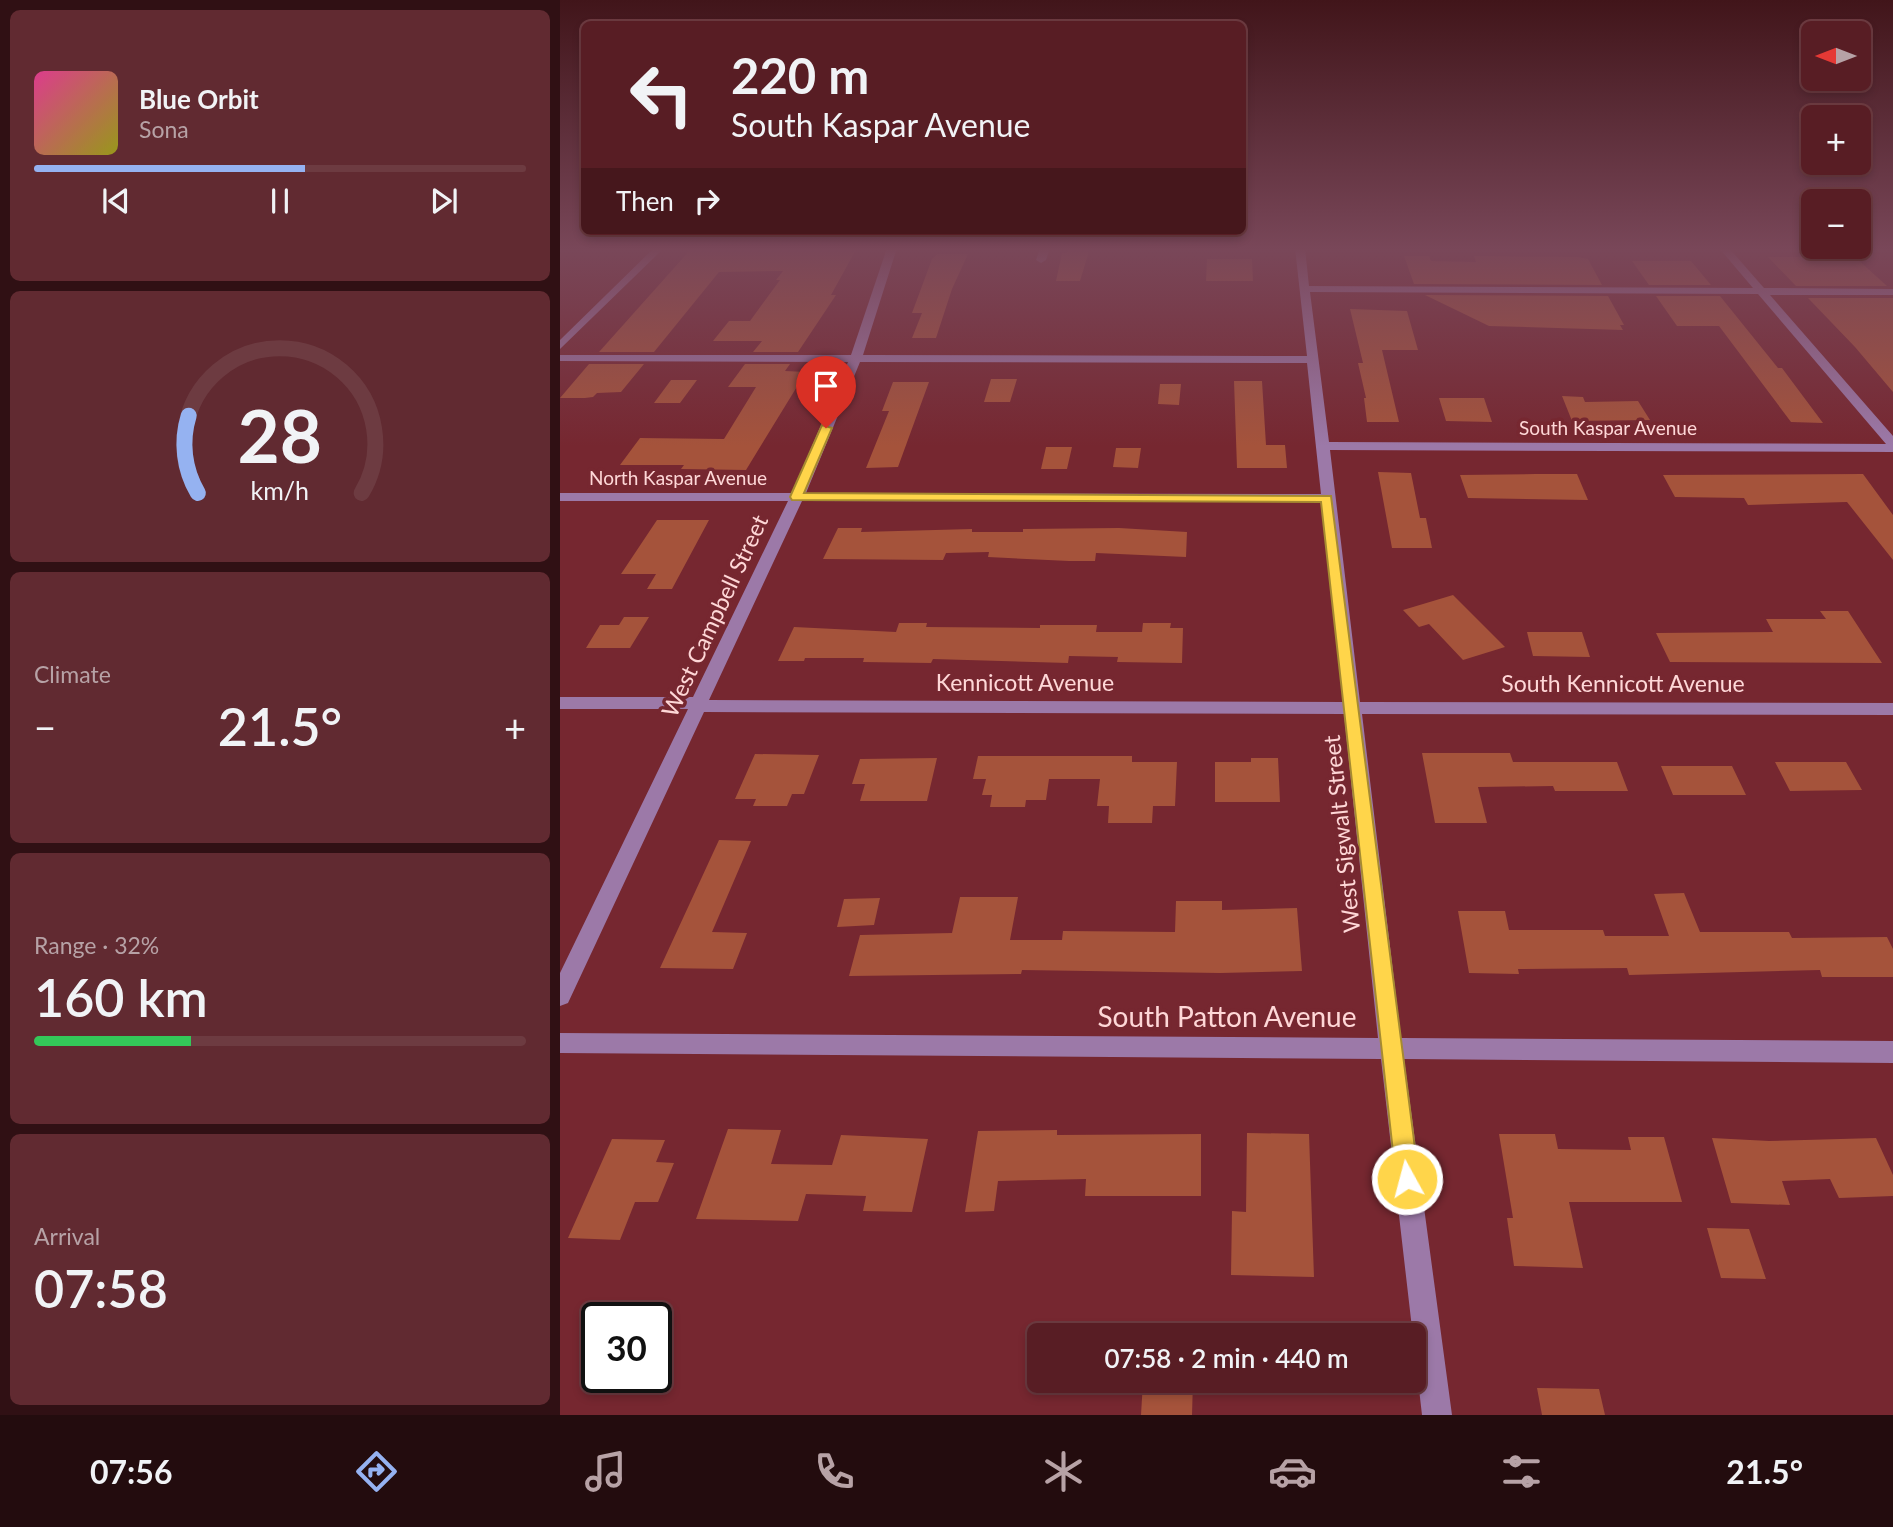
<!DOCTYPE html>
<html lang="en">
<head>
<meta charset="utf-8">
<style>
  body { margin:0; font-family:Lato,sans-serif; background:#612a31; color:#f1f3f6; height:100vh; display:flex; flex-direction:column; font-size:26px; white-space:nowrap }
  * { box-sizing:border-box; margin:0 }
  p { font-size:23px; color:#b7a2a6 }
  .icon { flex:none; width:38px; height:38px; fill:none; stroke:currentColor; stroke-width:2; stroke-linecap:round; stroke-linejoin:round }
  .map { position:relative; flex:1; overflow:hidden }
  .side { display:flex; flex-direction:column; gap:10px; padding:10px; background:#301014; width:560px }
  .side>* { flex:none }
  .top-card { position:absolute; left:21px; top:21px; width:665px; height:214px; border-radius:10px; box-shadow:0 4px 10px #0003,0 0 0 2px #6d3b41; background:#581d24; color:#f1f3f6; overflow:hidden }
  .needle { width:46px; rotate:270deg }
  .controls { position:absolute; left:1241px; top:21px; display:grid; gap:14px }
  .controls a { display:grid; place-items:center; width:70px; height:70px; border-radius:10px; background:#581d24; box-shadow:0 4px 10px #0003,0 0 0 2px #6d3b41; font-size:35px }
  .speed { position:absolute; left:21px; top:1302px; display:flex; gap:14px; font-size:35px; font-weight:700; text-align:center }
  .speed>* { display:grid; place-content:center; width:91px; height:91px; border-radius:50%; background:#581d24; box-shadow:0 4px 10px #0003,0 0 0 2px #6d3b41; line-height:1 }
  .speed .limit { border:4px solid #111; border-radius:10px; background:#fff; color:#111 }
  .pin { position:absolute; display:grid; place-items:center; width:60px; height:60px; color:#fff; margin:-72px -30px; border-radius:50% 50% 50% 0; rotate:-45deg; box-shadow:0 0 7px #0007 }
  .pin .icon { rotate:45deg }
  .me { position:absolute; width:77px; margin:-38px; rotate:353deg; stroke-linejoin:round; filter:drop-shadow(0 0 5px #0008) }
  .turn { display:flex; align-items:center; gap:24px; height:147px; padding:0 35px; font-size:32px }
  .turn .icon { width:91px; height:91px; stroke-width:2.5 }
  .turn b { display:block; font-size:49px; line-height:60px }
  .then { display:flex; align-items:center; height:66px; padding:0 35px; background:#0003; gap:14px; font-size:26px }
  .big { font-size:52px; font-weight:600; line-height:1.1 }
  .side .widget { flex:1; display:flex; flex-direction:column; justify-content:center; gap:10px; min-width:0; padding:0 24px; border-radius:10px; background:#612a31 }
  .side .dial { align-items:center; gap:0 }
  .dial svg { height:182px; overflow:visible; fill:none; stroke:#6d3b41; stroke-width:7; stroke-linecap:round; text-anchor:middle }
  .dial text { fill:#f1f3f6; stroke:none }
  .song { display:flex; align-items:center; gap:21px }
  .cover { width:84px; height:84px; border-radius:10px; background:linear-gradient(135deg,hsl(330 70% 55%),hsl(60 70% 35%)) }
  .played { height:7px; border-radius:4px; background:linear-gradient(90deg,#95b2f1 55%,#6d3b41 55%) }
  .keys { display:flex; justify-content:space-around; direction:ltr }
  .heat { display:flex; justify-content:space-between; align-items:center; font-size:38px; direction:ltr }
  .charge { height:10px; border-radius:5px; background:linear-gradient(90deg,#34c759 32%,#6d3b41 0) }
  .trip { position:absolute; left:467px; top:1323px; width:399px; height:70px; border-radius:10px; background:#581d24; box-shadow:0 4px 10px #0003,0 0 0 2px #6d3b41; font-weight:600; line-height:70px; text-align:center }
  .tab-bar { display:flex; height:112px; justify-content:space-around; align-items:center; background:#230c0e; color:#b7a2a6 }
  .tab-bar .icon { width:49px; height:49px }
  .tab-bar .on { color:#95b2f1 }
  .tab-bar b { font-size:32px; color:#f1f3f6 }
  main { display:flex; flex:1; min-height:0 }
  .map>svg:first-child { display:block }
</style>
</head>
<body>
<main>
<section class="side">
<div class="widget">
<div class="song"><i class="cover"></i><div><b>Blue Orbit</b><p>Sona</p></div></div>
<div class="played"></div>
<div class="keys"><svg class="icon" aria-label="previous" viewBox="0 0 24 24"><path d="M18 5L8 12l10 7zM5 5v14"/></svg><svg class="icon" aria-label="pause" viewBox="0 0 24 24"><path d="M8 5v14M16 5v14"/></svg><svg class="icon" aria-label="next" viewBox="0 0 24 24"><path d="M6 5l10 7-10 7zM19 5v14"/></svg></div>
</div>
<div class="widget dial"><svg viewBox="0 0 100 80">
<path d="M14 69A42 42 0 1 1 86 69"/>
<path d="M14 69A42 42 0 0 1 10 35" stroke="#95b2f1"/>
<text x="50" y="56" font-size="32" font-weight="700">28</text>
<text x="50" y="72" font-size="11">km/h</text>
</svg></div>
<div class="widget"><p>Climate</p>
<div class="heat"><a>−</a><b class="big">21.5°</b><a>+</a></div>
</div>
<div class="widget"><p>Range · 32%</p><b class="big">160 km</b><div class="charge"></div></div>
<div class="widget"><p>Arrival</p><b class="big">07:58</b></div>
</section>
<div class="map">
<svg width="1333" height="1415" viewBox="0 0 1333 1415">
  <rect width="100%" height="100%" fill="#762730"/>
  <path fill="#a5533b" d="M 136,248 L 297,248 L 271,295 L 276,295 L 238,352 L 193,352 L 202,341 L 153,341 L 169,321 L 190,321 L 220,280 L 216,280 L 223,271 L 159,272 L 94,352 L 39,352 L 131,249 Z
    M 509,248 L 530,248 L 520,281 L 496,281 L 502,253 L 507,253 Z
    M 377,254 L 408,254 L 392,289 L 376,338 L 352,338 L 362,313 L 352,313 L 372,259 Z
    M 844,256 L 869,256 L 871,261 L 916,262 L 914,256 L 1018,257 L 1028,259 L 1042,285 L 854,284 Z
    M 1208,257 L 1295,257 L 1327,286 L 1236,286 Z
    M 647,259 L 692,259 L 693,281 L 646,281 Z
    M 1072,261 L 1131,261 L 1151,285 L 1089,285 Z
    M 865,295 L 1048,296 L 1064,325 L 1060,325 L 1063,330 L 929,326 Z
    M 1096,296 L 1160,296 L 1218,368 L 1222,368 L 1263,423 L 1231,422 L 1159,326 L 1117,326 Z
    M 1248,298 L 1333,298 L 1333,392 L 1295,347 Z
    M 790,309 L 847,311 L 858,350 L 822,350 L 839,422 L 807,422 L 804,398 L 806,398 L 798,363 L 803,363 Z
    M 29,364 L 84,364 L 61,392 L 37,393 L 33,397 L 25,398 L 0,398 Z
    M 185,364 L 230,364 L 225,371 L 246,372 L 186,470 L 121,469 L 124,465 L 60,465 L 80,438 L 164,439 L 196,387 L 168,387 Z
    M 431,379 L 457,379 L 450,402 L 424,402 Z
    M 111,380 L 137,380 L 120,403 L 94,403 Z
    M 674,381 L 702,381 L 706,445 L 725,445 L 727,468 L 677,468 Z
    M 333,382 L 369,382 L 338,467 L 306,468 L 329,411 L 322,411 Z
    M 600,384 L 621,384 L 619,405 L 598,404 Z
    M 1002,396 L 1023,397 L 1025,402 L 1078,401 L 1090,420 L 1012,421 Z
    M 879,398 L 924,398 L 932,422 L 886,421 Z
    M 486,447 L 512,447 L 507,469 L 481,469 Z
    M 556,448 L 581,448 L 578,468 L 553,467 Z
    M 818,472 L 851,473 L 860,518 L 866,518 L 872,548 L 832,548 Z
    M 976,474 L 1017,474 L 1028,500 L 908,498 L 900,475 Z
    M 1303,474 L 1333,515 L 1333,560 L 1287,502 L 1188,505 L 1184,498 L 1115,497 L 1103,475 Z
    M 97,520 L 149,520 L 112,589 L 87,589 L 96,574 L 61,574 Z
    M 278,528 L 302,528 L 301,532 L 412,529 L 412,532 L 463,532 L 463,529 L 559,528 L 627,532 L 626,557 L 536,553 L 535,561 L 509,561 L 428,557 L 429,552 L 386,553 L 383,560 L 263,559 Z
    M 893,595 L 945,647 L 903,660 L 869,624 L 859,627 L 843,610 Z
    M 1260,611 L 1288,611 L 1322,663 L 1110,662 L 1096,633 L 1213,632 L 1206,619 L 1266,619 Z
    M 64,617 L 89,617 L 70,648 L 26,648 L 40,625 L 59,625 Z
    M 339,623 L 367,623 L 366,627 L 480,628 L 480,625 L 537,625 L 536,632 L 582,632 L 583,623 L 611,623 L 610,628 L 623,628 L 622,663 L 557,662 L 558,657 L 509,656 L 508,663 L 373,659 L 371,663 L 303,662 L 304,658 L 245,658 L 244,661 L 218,661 L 234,627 L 336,632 Z
    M 967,632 L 1022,632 L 1030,657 L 973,656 Z
    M 862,753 L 950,753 L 953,762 L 1057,762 L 1068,791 L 995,791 L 993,786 L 918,787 L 927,823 L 875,823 Z
    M 195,754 L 259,755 L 244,794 L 232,794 L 227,806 L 193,806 L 196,799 L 175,799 Z
    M 418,756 L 572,756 L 572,762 L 617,762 L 615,806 L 593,806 L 592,823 L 548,823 L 549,806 L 537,806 L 540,779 L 489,779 L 486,800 L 466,800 L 465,807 L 430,807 L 432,795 L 422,795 L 426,779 L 413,779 Z
    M 377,758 L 367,801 L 300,801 L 305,784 L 292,784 L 300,759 Z
    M 691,758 L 718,758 L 720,802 L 655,802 L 655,762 L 691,762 Z
    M 1215,762 L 1286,762 L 1302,790 L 1230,791 Z
    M 1101,766 L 1172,766 L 1186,795 L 1113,795 Z
    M 159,840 L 191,841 L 152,932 L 187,933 L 173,969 L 100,968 Z
    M 1124,893 L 1140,932 L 1229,932 L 1232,938 L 1327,937 L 1333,949 L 1333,977 L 1262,977 L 1260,970 L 1069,975 L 1067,968 L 958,969 L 959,974 L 909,973 L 898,911 L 945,911 L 949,930 L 1043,930 L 1045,936 L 1109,936 L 1094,894 Z
    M 400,897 L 458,897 L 450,940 L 502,940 L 503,931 L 615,932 L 616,901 L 662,901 L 662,910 L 737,908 L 742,971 L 660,973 L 462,970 L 461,974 L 289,976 L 300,935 L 392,933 Z
    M 320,898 L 314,925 L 277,927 L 284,899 Z
    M 168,1129 L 221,1130 L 211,1164 L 272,1165 L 281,1135 L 368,1139 L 352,1212 L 303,1211 L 306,1196 L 246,1194 L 238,1221 L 136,1219 Z
    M 497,1130 L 497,1135 L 641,1134 L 641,1196 L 525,1196 L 526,1179 L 438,1181 L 434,1211 L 405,1212 L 418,1131 Z
    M 687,1133 L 749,1134 L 754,1277 L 671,1275 L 672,1211 L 686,1212 Z
    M 939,1134 L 995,1134 L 998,1149 L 1071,1150 L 1068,1137 L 1104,1137 L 1122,1202 L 1009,1202 L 1023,1268 L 954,1266 L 947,1218 L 953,1218 Z
    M 1152,1138 L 1209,1141 L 1316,1138 L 1333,1175 L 1333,1196 L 1279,1198 L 1270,1179 L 1222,1181 L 1230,1205 L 1171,1203 Z
    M 52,1139 L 105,1140 L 96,1162 L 114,1163 L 98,1202 L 75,1202 L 60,1240 L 8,1238 Z
    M 1147,1228 L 1189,1229 L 1206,1279 L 1161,1278 Z
    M 583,1381 L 633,1381 L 632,1415 L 581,1415 Z
    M 977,1388 L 1039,1389 L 1045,1415 L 982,1415 Z"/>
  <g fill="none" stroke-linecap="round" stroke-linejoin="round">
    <path fill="#9c79a8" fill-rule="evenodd" d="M 94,248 L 104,248 L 0,349 L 0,340 Z
      M 327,248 L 337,248 L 303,355 L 747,356 L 735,248 L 745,248 L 749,286 L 1193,288 L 1159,248 L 1169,248 L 1204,288 L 1333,289 L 1333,295 L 1210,295 L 1333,436 L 1333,452 L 770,450 L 800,702 L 1333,703 L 1333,715 L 802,714 L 841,1038 L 1333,1041 L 1333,1063 L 844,1059 L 892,1415 L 862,1415 L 821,1059 L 0,1053 L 0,1033 L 818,1038 L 784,714 L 144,712 L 8,1003 L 0,1006 L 0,973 L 128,709 L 0,709 L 0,697 L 133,697 L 228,501 L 0,501 L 0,493 L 232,493 L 288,362 L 0,361 L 0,355 L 291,355 ZM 750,292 L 1198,294 L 1326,444 L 769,442 ZM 300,362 L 747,363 L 761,494 L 246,493 ZM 242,501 L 762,502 L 783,702 L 149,700 Z
      M 480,248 L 490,248 L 486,260 L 481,263 L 476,260 Z"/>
  </g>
  <linearGradient id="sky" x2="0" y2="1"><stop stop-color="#41151a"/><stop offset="0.56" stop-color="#794759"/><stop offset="1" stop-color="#794759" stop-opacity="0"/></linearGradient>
  <rect width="1333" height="446" fill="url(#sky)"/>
  <path fill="#ffd54a" stroke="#a68a30" stroke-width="2" d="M 262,425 L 272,428 L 244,493 L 771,496 L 859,1179 L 855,1187 L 847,1190 L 839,1187 L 836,1179 L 761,502 L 232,500 L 230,497 Z"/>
  <g text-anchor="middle" stroke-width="7" stroke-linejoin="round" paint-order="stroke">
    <g font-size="19" fill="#fed7d7" stroke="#762730">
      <text x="1048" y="435">South Kaspar Avenue</text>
      <text x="118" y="485">North Kaspar Avenue</text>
    </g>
    <g font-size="23" fill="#fed7d7" stroke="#762730">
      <text transform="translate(155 616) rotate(-65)" y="8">West Campbell Street</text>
      <text x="465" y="691">Kennicott Avenue</text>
      <text x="1063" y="692">South Kennicott Avenue</text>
      <text transform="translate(782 834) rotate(-96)" y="8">West Sigwalt Street</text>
    </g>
    <g font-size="28" fill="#fed7d7" stroke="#762730">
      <text x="667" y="1027">South Patton Avenue</text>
    </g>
  </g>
</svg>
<div class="controls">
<a><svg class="needle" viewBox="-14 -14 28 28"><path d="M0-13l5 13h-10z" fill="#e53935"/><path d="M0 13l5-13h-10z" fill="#b7a2a6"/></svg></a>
<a>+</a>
<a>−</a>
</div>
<div class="speed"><div class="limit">30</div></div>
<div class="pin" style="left:266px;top:428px;background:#d93025"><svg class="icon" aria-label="arrive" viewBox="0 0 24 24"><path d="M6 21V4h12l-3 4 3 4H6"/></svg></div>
<svg class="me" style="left:847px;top:1179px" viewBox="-20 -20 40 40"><circle r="17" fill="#ffd54a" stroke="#fff" stroke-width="3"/><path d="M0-11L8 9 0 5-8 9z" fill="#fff"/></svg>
<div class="trip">07:58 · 2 min · 440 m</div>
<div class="top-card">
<div class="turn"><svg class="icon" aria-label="left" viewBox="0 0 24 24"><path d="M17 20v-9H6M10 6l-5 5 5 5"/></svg><div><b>220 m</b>South Kaspar Avenue</div></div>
<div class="then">Then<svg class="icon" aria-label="right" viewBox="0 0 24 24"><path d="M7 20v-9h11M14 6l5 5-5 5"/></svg></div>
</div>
</div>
</main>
<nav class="tab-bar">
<b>07:56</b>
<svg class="icon on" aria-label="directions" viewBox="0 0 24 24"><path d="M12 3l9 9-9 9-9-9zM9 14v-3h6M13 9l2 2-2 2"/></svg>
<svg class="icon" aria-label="music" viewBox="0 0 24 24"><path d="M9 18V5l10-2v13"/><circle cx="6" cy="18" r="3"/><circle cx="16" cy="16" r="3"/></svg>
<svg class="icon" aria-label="phone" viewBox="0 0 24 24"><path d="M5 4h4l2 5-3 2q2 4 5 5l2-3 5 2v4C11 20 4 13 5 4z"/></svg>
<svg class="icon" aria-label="climate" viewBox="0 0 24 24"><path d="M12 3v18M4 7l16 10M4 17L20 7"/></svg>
<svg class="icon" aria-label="car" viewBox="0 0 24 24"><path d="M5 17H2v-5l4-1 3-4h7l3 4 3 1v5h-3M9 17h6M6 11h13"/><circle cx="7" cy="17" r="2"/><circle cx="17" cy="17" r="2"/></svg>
<svg class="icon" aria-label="filters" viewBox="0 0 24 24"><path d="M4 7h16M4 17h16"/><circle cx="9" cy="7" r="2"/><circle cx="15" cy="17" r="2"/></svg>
<b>21.5°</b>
</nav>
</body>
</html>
